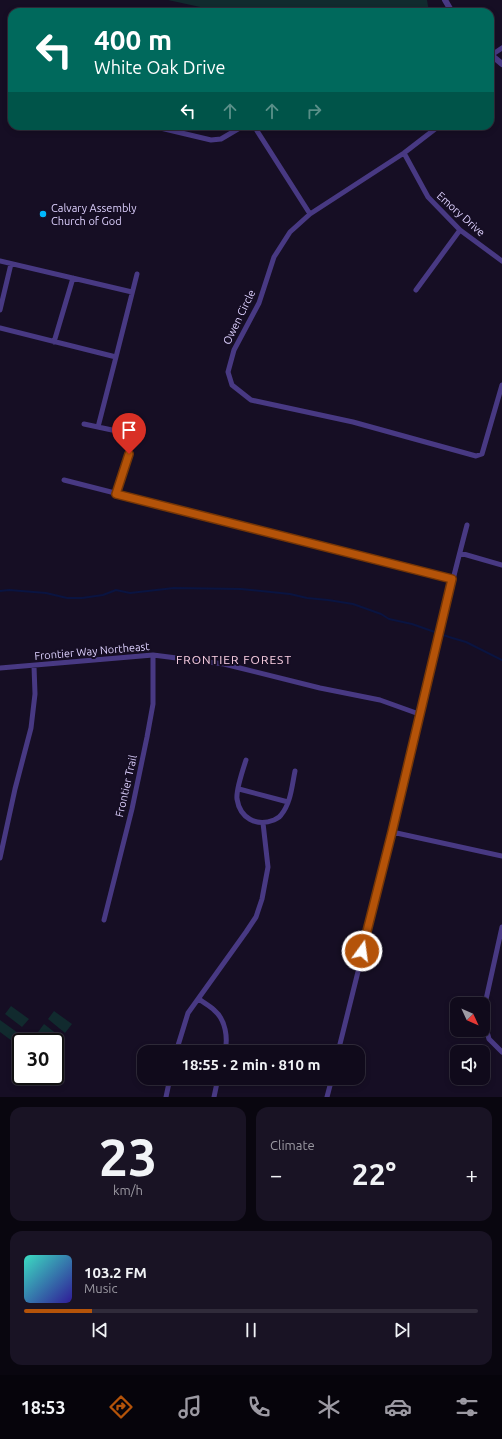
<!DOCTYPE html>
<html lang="en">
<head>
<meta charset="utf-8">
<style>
  body { margin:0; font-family:Ubuntu,sans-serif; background:#191324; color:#f1f3f6; height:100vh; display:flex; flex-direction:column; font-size:15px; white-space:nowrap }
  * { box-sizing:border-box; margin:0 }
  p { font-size:13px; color:#9c9aa3 }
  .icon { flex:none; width:22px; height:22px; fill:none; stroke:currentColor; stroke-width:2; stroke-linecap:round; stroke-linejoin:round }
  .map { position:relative; height:1097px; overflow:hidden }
  .sheet { display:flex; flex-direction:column; gap:10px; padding:10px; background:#09060f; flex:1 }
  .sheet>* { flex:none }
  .guide { position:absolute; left:8px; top:8px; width:486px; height:122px; border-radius:12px; box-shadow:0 2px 6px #0003,0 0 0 1px #302b3a; background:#00695c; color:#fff; overflow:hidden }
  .needle { width:26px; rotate:134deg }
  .controls { position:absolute; left:450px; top:997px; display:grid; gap:8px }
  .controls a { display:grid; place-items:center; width:40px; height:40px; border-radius:8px; background:#100a1b; box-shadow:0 2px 6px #0003,0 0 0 1px #302b3a; font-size:20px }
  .speed { position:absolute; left:12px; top:1033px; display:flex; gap:8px; font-size:20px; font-weight:700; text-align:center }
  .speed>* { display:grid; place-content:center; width:52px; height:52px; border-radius:50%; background:#100a1b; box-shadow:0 2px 6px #0003,0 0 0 1px #302b3a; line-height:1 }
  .speed .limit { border:2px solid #111; border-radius:6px; background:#fff; color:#111 }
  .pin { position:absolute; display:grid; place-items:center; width:34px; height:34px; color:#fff; margin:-41px -17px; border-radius:50% 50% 50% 0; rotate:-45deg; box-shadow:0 0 4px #0007 }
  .pin .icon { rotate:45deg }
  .me { position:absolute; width:44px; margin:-22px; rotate:14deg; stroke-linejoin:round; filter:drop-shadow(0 0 3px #0008) }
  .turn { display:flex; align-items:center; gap:14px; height:84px; padding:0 20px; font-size:18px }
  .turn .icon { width:52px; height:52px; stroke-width:2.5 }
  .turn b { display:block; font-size:28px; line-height:34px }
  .lanes { display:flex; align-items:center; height:38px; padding:0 20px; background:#0003; justify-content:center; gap:20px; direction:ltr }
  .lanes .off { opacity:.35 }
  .big { font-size:30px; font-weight:700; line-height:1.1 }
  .sheet .widget { flex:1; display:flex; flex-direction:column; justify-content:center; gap:6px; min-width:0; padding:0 14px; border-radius:12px; background:#191324 }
  .sheet .dial { align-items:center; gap:0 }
  .dial b { font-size:52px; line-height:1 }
  .song { display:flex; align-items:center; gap:12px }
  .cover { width:48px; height:48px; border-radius:6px; background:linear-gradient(135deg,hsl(170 70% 55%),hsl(250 70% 35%)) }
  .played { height:4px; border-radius:2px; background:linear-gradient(90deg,#b45309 15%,#302b3a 15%) }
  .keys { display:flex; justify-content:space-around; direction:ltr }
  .heat { display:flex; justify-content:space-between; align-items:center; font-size:22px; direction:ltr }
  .sheet .tiles { flex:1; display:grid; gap:10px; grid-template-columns:1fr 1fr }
  .widget:last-child { grid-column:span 2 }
  .trip { position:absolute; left:137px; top:1045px; width:228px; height:40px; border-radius:12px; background:#100a1b; box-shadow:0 2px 6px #0003,0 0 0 1px #302b3a; font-weight:700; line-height:40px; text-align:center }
  .dock { display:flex; height:64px; justify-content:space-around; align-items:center; background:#06040b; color:#9c9aa3 }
  .dock .icon { width:28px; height:28px }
  .dock .on { color:#b45309 }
  .dock b { font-size:18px; color:#f1f3f6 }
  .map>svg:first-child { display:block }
</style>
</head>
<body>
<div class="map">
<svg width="502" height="1097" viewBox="0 0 502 1097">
  <rect width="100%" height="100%" fill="#160e24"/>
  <path fill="#112a2e" d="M 168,0 L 427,0 L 429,12 L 223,12 Z
    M 11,1006 L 29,1019 L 22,1027 L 5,1014 Z
    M 54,1011 L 72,1024 L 65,1033 L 48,1019 Z
    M 0,1020 L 18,1033 L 12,1041 L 0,1032 Z
    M 44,1024 L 62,1038 L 55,1046 L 55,1042 L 50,1042 L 38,1032 Z"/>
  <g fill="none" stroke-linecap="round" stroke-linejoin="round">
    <path stroke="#0a1441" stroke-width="2" d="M 0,591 L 9,590 L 46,593 L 67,598 L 82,598 L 103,595 L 116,590 L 130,593 L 174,588 L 241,589 L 290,594 L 307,598 L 328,600 L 353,604 L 381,614 L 389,619 L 412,624 L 449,637 L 466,642 L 502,660"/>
    <path stroke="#483983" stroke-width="5" d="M 490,56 L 502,48
      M 152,126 L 211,140 L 221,139 L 243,126
      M 254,126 L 310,214
      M 439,126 L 404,153 L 310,214 L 290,232 L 274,257 L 259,303 L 234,350 L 228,372 L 232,385 L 251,400 L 353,422 L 476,456 L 482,454 L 502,385
      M 404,153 L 428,197 L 460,230 L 502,261
      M 0,261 L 132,292
      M 416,290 L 460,230
      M 0,310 L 11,264
      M 0,328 L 116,357 L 137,274
      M 54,342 L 73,278
      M 84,424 L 112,430
      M 98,427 L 116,357
      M 64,480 L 452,579
      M 116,494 L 129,454
      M 460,553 L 502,565
      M 0,668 L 153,655 L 224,664 L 320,688 L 380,700 L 419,714
      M 246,760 C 243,769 236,791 237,799 C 240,818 256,827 274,820 C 277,818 279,818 281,815 C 291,803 292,785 295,771
      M 239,789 L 288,802
      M 392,832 L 502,856
      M 0,858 L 15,789 L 31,728 L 35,694 L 34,666
      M 104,920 L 132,809 L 147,737 L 153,704 L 153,655
      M 199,999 C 204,1003 210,1006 214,1010 C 226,1020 228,1038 225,1052
      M 483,1013 L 502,927
      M 483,1017 L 489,1039 L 502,1052
      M 176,1052 L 188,1013 L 246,932 L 256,917 L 262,899 L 268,867 L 263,823
      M 338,1052 C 356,978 375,905 393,831 C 417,729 440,627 467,525
      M 166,1097 L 170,1078
      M 214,1097 L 218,1078
      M 327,1097 L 332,1078"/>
    <path stroke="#483983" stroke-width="6" d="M 445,0 L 452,12
      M 490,54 L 502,64"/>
  </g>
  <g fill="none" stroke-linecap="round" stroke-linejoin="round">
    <g stroke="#753606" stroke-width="10">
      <path id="route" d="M 129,454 L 116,494 L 452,579 L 392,832 L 362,951"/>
    </g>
    <use href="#route" stroke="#b45309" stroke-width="7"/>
  </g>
  <circle fill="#00b7fc" stroke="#160e24" stroke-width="1.5" cx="43" cy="214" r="4"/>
  <g text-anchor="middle" stroke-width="4" stroke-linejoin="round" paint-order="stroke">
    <g font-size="11" fill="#ded1ff" stroke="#160e24" text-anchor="start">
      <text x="51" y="212">Calvary Assembly<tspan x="51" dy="13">Church of God</tspan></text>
    </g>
    <g font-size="11" fill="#ded1ff" stroke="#160e24">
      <text transform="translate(461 214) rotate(42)" y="4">Emory Drive</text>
      <text transform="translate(239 317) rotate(-64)" y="4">Owen Circle</text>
      <text transform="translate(92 651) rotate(-5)" y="4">Frontier Way Northeast</text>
      <text transform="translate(126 786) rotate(-77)" y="4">Frontier Trail</text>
    </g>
    <g font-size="12" letter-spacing="1" fill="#ffd3e7" stroke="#160e24">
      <text x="234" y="664">FRONTIER FOREST</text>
    </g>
  </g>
</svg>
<div class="controls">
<a><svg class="needle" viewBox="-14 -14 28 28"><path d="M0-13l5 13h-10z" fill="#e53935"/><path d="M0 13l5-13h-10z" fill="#9c9aa3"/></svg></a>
<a><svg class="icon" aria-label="sound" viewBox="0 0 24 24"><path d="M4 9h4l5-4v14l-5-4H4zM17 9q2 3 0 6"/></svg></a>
</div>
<div class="speed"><div class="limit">30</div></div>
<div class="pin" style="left:129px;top:454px;background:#d93025"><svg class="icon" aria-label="arrive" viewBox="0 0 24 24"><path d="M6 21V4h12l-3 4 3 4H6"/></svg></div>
<svg class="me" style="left:362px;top:951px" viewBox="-20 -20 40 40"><circle r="17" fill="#b45309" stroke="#fff" stroke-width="3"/><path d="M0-11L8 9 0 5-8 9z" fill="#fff"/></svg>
<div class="trip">18:55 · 2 min · 810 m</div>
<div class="guide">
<div class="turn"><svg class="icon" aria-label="left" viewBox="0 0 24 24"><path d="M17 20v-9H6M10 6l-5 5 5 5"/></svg><div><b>400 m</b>White Oak Drive</div></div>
<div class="lanes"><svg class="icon" aria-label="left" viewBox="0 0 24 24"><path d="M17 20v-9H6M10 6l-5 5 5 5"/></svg><svg class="icon off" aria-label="ahead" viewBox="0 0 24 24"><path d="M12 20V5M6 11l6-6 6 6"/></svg><svg class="icon off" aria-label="ahead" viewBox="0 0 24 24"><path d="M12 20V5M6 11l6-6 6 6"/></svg><svg class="icon off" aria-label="right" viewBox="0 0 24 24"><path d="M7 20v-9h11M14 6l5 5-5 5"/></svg></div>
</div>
</div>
<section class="sheet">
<div class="tiles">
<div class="widget dial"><b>23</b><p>km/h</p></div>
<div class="widget"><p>Climate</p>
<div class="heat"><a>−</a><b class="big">22°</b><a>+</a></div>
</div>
<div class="widget">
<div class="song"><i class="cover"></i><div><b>103.2 FM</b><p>Music</p></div></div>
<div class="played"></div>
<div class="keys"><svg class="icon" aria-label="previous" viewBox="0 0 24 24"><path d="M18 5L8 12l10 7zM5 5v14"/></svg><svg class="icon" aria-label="pause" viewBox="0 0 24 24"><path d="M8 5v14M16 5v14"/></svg><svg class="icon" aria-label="next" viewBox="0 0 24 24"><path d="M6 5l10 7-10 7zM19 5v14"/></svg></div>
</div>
</div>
</section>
<nav class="dock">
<b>18:53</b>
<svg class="icon on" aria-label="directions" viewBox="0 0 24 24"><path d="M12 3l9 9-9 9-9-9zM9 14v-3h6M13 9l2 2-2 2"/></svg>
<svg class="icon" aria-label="music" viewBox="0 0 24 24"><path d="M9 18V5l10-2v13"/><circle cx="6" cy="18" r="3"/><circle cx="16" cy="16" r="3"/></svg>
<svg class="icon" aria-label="phone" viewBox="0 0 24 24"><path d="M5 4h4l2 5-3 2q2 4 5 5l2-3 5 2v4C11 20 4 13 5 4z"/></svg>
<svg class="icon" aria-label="climate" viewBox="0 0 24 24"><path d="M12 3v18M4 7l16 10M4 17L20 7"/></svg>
<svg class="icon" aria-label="car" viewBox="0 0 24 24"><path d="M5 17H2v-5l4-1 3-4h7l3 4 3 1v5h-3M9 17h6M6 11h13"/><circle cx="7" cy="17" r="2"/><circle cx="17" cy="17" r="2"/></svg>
<svg class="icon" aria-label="filters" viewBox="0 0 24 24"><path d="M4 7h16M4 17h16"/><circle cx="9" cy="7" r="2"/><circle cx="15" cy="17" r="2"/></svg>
</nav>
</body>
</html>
